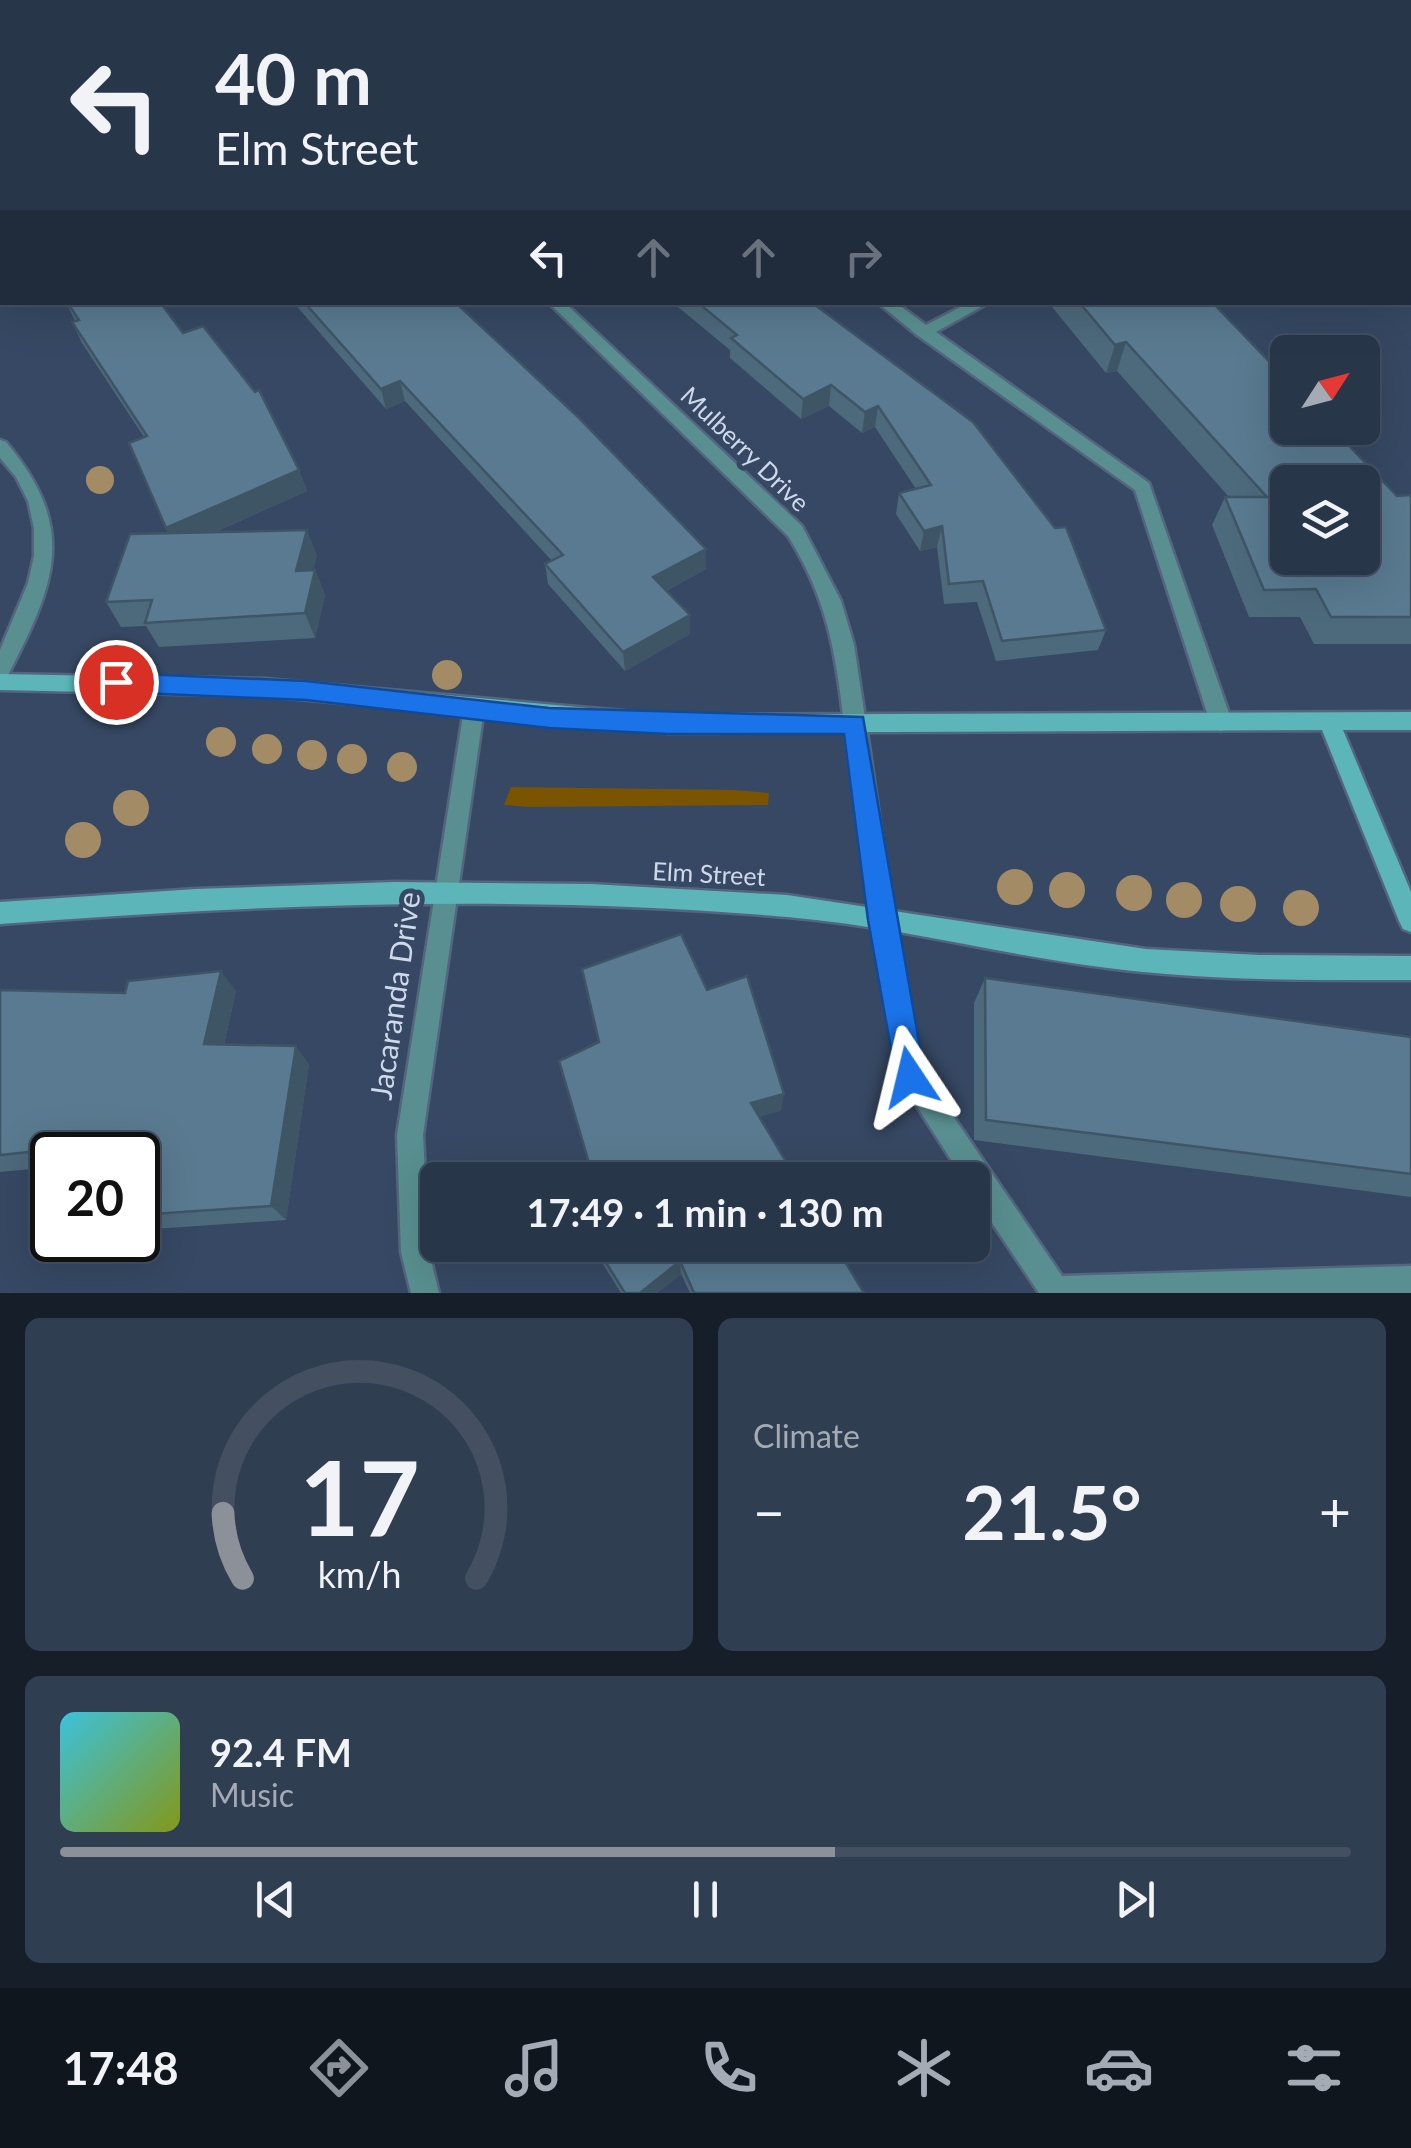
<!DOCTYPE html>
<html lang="en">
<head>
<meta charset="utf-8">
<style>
  body { margin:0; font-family:Lato,sans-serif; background:#303e51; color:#f1f3f6; height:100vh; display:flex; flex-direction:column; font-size:38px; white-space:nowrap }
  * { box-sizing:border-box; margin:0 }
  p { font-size:32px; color:#a5abb5 }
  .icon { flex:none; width:55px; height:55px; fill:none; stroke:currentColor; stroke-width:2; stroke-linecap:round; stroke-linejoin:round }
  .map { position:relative; height:1293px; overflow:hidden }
  .details { display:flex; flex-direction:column; gap:25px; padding:25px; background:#161e29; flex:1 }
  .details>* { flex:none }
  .banner { position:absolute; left:0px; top:0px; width:1412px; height:305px; box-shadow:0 10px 40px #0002,0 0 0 2px #445062; background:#28364a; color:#f1f3f6; overflow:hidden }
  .needle { width:65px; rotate:54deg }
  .buttons { position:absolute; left:1270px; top:335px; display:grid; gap:20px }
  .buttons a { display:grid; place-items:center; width:110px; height:110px; border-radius:15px; background:#28364a; box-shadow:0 10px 40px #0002,0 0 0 2px #445062; font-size:50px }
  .speed { position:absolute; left:30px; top:1132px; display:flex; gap:20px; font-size:50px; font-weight:700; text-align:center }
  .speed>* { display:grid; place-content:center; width:130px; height:130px; border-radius:50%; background:#28364a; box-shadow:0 10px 40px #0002,0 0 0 2px #445062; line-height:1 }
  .speed .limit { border:5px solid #111; border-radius:15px; background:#fff; color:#111 }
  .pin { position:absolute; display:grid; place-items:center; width:85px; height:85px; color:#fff; margin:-42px; border:5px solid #fff; border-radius:50%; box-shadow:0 2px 10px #0007 }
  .me { position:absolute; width:110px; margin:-55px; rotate:350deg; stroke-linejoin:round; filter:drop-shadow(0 0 8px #0008) }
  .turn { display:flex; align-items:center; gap:35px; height:210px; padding:0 50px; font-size:45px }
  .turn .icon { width:130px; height:130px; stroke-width:2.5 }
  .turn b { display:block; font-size:70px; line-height:85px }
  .lanes { display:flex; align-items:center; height:95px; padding:0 50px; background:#0003; justify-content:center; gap:50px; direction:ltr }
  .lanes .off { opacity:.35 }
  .big { font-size:75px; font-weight:700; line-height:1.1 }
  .details .card { flex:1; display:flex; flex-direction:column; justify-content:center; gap:15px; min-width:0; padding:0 35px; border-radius:15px; background:#303e51 }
  .details .dial { align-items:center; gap:0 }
  .dial svg { height:260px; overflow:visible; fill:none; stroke:#445062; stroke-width:7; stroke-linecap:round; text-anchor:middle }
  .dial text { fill:#f1f3f6; stroke:none }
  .song { display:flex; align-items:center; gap:30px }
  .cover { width:120px; height:120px; border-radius:15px; background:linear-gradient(135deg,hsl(190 70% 55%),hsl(70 70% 35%)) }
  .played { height:10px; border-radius:5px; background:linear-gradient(90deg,#8c9099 60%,#445062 60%) }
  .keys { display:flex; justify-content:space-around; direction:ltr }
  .heat { display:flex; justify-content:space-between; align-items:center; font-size:55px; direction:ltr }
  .details .tiles { flex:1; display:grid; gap:25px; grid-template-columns:1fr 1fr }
  .card:last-child { grid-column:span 2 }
  .trip { position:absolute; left:420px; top:1162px; width:570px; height:100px; border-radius:15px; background:#28364a; box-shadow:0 10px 40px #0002,0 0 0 2px #445062; font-weight:700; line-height:100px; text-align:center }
  .dock { display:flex; height:160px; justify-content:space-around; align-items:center; background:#10161e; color:#a5abb5 }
  .dock .icon { width:70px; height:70px }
  .dock .on { color:#8c9099 }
  .dock b { font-size:45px; color:#f1f3f6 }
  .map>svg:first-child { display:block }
</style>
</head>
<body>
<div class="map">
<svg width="1411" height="1293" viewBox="0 0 1411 1293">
  <rect width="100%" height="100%" fill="#364863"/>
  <path fill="#7b5402" d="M 0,0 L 817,0 L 2,2 L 0,108 Z
    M 511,787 L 734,790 L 769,793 L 768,805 L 529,807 L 504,805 Z"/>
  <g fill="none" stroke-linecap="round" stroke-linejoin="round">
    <path fill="#a8474f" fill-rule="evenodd" d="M 2,116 L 2,138 L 0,139 L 0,117 Z"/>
    <g stroke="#54657e" stroke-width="5">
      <path id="lane" d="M 1410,47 L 1411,47 L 1411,55 L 1410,55 Z
        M 1410,198 L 1411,198 L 1411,206 L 1410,206 Z
        M 877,302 L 895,302 L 926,325 L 970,302 L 990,302 L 936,332 L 1149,483 L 1232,722 L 1228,728 L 1221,731 L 1214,728 L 1210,722 L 1135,490 L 917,335 Z
        M 855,715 L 862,718 L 866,724 L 894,920 L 923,1072 L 1062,1276 L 1411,1266 L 1411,1293 L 1039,1293 L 972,1193 L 972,1180 L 964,1180 L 898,1077 L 870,920 L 844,724 L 848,718 Z"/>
    </g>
    <g stroke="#54657e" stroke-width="5">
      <path id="street" d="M 1410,56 L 1411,57 L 1411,65 L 1410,64 Z
        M 0,284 L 2,285 L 2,293 L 0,294 Z
        M 548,302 L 564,302 L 802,526 L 841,601 L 854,645 L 866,724 L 862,730 L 855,733 L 848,730 L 844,724 C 836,653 827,598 788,536 Z
        M 0,440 L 6,442 C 79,529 55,584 7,677 L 0,679 L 0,650 L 28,583 L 34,556 L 34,528 L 28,501 L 16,477 L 0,458 Z
        M 474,701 L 481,703 L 484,709 L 423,1135 L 429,1252 L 439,1293 L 411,1293 L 401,1252 L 397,1135 L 464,709 L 467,703 Z"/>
    </g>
    <g stroke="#54657e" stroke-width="5">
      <path id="secondary" d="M 0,674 L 266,679 L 668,715 L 1411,712 L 1411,730 L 1343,730 L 1411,892 L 1411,932 L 1403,929 L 1399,921 L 1322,730 L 668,733 L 266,696 L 0,690 Z
        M 394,882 L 591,884 L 787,895 L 1146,949 L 1260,955 L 1411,956 L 1411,980 C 1310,980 1209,981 1108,968 C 1001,955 895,926 787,917 C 525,894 262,904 0,924 L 0,902 L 196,889 Z"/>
    </g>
    <path stroke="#718097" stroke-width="4" stroke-dasharray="2.5 5" stroke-linecap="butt" d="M 685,2 L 704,0"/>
    <use href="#lane" fill="#598f90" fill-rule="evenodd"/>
    <use href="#street" fill="#598f90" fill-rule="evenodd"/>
    <use href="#secondary" fill="#5cb6b9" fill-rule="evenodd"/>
  </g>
  <g fill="#a28b65">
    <circle cx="100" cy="480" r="14"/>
    <circle cx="447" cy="675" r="15"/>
    <circle cx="221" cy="742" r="15"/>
    <circle cx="267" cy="749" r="15"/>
    <circle cx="312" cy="755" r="15"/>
    <circle cx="352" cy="759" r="15"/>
    <circle cx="402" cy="767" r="15"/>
    <circle cx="131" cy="808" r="18"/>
    <circle cx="83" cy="840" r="18"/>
    <circle cx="1015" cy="887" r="18"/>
    <circle cx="1067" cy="890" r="18"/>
    <circle cx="1134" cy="893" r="18"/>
    <circle cx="1184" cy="900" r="18"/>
    <circle cx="1238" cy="904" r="18"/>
    <circle cx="1301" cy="908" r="18"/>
  </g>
  <path fill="#4d697c" d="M 1410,78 L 1411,79 L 1411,186 L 1410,184 Z
    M 66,302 L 183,333 L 299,470 L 307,491 L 215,532 L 317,555 L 313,570 L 315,570 L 325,595 L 315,638 L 159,647 L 146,626 L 121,627 L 106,602 L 168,533 L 144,437 L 82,343 L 72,322 L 75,321 Z
    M 293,302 L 455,302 L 706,569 L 666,591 L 690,634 L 625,671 L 548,584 L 545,564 L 552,561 L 405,401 L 386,409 Z
    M 672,302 L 811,302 L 1106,630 L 1098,650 L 996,661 L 977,602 L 944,604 L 937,547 L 920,551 L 896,514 L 899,493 L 916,489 L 875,427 L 862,433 L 829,406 L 801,419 L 730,358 L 730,350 Z
    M 1048,302 L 1212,302 L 1397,496 L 1411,495 L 1411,644 L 1314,644 L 1300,617 L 1249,617 L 1212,525 L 1225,497 L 1229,497 L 1117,371 L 1106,373 Z
    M 985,978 L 1411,1037 L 1411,1197 L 974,1140 L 974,1003 Z
    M 0,990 L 125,993 L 236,991 L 224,1045 L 309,1064 L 286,1220 L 138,1230 L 138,1155 L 52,1155 L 52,1167 L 0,1172 Z
    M 591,1245 L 835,1245 L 864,1293 L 690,1293 L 681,1274 L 657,1293 L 621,1293 Z"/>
  <path fill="#3e5565" d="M 0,221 L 2,221 L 2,240 L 0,240 Z
    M 1126,342 L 1117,371 L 1106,373 L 1115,345 Z
    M 400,381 L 405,401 L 386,409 L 381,389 Z
    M 831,385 L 829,406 L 801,419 L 803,399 Z
    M 878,406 L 875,427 L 862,433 L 865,412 Z
    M 299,470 L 307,491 L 176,549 L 166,528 Z
    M 942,526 L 937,547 L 920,551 L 924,531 Z
    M 307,530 L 317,555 L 306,596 L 296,571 Z
    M 706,549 L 706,569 L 654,597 L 653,577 Z
    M 315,570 L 325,595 L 315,638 L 305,613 Z
    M 690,615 L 690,634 L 625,671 L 623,652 Z
    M 221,971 L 236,991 L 220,1062 L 204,1044 Z
    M 296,1046 L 309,1064 L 286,1220 L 271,1206 Z
    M 784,1094 L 781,1111 L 749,1120 L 751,1103 Z
    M 680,1261 L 681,1274 L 657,1293 L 640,1293 Z"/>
  <path fill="#597a90" stroke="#3e5565" stroke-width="2.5" fill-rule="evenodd" d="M 1178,0 L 1300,0 L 1304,2 L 1164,2 Z
    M 1410,78 L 1411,79 L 1411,151 L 1410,151 Z
    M 0,172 L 2,172 L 2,221 L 0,221 Z
    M 1410,229 L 1411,229 L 1411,273 L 1410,273 Z
    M 67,302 L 160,302 L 183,333 L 203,326 L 255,392 L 259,390 L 299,470 L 166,528 L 129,443 L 147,436 L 72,322 L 79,320 Z
    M 304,302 L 455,302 L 577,416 L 706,549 L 653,577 L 690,615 L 623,652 L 545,564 L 563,555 L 400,381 L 381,389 Z
    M 697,302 L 811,302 L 973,422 L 1055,528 L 1066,527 L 1106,630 L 1002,641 L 983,581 L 949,584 L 942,526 L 924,531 L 899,493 L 931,485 L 878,406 L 865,412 L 831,385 L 803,399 L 731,338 L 737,335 Z
    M 1079,302 L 1212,302 L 1288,381 L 1288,428 L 1332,428 L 1397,496 L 1411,495 L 1411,617 L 1331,617 L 1316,589 L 1264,590 L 1225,497 L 1267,497 L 1126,342 L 1115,345 ZM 1288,482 L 1362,482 L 1362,558 L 1288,558 Z
    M 307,530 L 296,571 L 315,570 L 305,613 L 145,623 L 152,600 L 106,602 L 130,534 Z
    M 681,934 L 707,990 L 747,976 L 784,1094 L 751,1103 L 797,1180 L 594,1180 L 559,1061 L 599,1042 L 582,969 Z
    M 221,971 L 204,1044 L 296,1046 L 271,1206 L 138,1215 L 138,1155 L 85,1155 L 87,1146 L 0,1155 L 0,990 L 125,993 L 128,981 Z
    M 985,978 L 1411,1037 L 1411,1174 L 986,1120 Z
    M 595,1245 L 835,1245 L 864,1293 L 694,1293 L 680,1261 L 640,1293 L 625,1293 Z"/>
  <path fill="#1a73e8" stroke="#114b97" stroke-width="2.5" d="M 116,673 L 306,681 L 549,708 L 863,717 L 925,1077 L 921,1087 L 910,1092 L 900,1087 L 896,1077 L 868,920 L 844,734 L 668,734 L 549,728 L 306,700 L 116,692 L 104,682 Z"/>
  <g text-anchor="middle" stroke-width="10" stroke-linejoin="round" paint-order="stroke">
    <g font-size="25" fill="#ced9e9" stroke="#364863">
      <text transform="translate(745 449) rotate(44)" y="9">Mulberry Drive</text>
      <text transform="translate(709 874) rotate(3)" y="9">Elm Street</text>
    </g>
    <g font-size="30" fill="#ced9e9" stroke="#364863">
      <text transform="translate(396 996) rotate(-82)" y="10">Jacaranda Drive</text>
    </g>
  </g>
</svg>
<div class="buttons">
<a><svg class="needle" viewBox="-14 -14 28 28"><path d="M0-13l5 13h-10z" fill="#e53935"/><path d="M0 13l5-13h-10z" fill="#a5abb5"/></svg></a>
<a><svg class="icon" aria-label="layers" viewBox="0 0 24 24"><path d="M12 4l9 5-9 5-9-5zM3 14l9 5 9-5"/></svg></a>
</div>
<div class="speed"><div class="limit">20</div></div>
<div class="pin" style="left:116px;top:682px;background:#d93025"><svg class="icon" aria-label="arrive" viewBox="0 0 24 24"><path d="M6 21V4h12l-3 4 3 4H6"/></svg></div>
<svg class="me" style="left:910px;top:1077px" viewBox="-20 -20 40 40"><path d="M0-17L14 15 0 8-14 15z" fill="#1a73e8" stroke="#fff" stroke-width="4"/></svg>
<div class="trip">17:49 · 1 min · 130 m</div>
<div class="banner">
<div class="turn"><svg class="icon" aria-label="left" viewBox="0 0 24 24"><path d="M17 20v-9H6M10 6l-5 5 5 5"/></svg><div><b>40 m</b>Elm Street</div></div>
<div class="lanes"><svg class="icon" aria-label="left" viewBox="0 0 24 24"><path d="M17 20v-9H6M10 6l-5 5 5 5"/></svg><svg class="icon off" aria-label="ahead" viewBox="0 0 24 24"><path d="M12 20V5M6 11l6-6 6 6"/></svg><svg class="icon off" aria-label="ahead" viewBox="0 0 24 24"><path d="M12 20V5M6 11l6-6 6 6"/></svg><svg class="icon off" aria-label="right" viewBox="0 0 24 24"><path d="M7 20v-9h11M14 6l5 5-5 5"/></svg></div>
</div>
</div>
<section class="details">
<div class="tiles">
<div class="card dial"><svg viewBox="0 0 100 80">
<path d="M14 69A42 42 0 1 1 86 69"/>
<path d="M14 69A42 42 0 0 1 8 49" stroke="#8c9099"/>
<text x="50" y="56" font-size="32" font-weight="700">17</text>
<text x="50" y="72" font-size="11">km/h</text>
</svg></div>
<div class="card"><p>Climate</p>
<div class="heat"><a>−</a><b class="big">21.5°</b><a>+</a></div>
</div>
<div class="card">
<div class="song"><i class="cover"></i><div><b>92.4 FM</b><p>Music</p></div></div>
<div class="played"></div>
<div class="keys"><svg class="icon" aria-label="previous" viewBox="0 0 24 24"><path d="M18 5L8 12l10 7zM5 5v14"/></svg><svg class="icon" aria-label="pause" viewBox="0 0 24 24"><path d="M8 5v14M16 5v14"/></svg><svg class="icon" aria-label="next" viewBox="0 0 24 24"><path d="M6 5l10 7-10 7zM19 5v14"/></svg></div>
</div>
</div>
</section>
<nav class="dock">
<b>17:48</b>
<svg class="icon on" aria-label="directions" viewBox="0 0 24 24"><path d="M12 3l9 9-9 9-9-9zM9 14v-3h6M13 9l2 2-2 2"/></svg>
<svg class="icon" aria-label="music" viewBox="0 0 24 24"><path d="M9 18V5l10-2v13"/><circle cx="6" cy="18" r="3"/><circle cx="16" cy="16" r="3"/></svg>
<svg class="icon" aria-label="phone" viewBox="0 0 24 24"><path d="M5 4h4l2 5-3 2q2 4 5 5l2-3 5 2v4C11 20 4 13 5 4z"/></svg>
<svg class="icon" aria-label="climate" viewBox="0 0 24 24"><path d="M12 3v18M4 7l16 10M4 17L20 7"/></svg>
<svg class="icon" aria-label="car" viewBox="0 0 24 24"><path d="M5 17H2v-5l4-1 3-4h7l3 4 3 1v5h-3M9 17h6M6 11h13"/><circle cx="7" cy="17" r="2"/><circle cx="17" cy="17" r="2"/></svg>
<svg class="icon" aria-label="filters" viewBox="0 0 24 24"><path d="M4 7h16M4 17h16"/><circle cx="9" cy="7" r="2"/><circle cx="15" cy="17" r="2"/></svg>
</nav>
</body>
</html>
